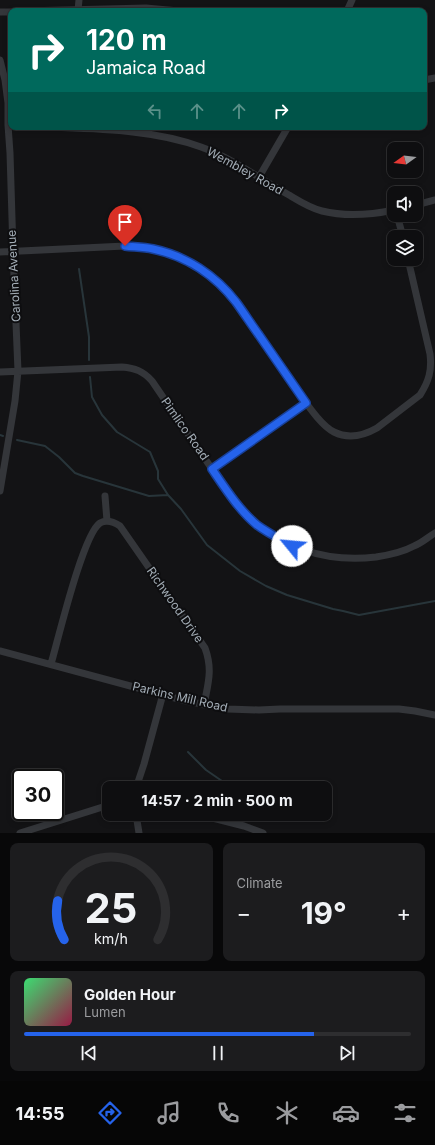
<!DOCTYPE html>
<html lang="en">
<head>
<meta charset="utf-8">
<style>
  body { margin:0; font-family:Inter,sans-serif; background:#1c1c1e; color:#f1f3f6; height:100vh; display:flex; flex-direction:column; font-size:15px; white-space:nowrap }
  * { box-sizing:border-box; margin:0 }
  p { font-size:13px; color:#9b9c9f }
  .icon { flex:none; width:22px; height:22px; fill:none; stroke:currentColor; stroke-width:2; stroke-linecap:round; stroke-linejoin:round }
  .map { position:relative; height:833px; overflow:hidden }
  .details { display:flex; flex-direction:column; gap:10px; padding:10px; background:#080809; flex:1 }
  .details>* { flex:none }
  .banner { position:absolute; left:8px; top:8px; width:419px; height:122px; border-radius:8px; box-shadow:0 2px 6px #0003,0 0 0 1px #2e2e30; background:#00695c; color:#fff; overflow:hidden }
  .needle { width:26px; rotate:255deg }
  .controls { position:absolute; left:387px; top:142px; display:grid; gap:8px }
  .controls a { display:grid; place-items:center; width:36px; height:36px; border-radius:8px; background:#0e0e10; box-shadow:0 2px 6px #0003,0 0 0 1px #2e2e30; font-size:20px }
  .speed { position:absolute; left:12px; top:769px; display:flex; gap:8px; font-size:20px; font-weight:700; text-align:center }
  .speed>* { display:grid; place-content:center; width:52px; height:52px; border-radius:50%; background:#0e0e10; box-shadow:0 2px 6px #0003,0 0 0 1px #2e2e30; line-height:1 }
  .speed .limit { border:2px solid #111; border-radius:6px; background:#fff; color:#111 }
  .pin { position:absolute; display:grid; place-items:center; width:34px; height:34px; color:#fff; margin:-41px -17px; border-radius:50% 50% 50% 0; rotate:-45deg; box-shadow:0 0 4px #0007 }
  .pin .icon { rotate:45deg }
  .me { position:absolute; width:44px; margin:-22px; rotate:298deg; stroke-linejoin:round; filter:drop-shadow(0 0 3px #0008) }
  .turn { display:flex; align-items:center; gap:14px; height:84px; padding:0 12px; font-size:18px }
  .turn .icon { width:52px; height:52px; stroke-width:2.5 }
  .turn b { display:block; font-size:28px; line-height:34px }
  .lanes { display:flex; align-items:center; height:38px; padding:0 12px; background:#0003; justify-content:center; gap:20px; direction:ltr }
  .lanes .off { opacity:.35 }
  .big { font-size:30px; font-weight:700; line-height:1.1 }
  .details .widget { flex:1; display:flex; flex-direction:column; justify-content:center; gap:6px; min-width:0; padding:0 14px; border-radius:8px; background:#1c1c1e }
  .details .dial { align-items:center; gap:0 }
  .dial svg { height:104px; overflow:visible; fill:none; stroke:#2e2e30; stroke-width:7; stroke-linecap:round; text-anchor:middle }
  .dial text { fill:#f1f3f6; stroke:none }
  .song { display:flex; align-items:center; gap:12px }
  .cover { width:48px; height:48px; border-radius:6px; background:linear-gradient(135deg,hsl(140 70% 55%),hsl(340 70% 35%)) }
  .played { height:4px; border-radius:2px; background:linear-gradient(90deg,#2563eb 75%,#2e2e30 75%) }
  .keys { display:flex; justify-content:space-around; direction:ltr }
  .heat { display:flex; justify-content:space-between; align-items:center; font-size:22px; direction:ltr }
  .details .tiles { flex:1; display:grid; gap:10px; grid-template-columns:1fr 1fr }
  .widget:last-child { grid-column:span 2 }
  .trip { position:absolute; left:102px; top:781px; width:230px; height:40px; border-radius:8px; background:#0e0e10; box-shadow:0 2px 6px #0003,0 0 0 1px #2e2e30; font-weight:700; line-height:40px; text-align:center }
  .tab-bar { display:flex; height:64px; justify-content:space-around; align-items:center; background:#060606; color:#9b9c9f }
  .tab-bar .icon { width:28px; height:28px }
  .tab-bar .selected { color:#2563eb }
  .tab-bar b { font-size:18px; color:#f1f3f6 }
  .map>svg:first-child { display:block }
</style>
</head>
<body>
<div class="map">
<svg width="435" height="833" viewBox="0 0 435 833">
  <rect width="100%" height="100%" fill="#131315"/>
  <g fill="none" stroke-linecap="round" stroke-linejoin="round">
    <path stroke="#28353a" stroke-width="2" d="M 79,269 L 89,337 L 89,360
      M 90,377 L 92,397 L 102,415 L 117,432 L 150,452 L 158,471 L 158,479 L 168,495 L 181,509 L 207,545 L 240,571 L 266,586 L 287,595 L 333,609 L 343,611 L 359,615 L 435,601
      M 0,435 L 3,436
      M 17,440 L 45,446 L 59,457 L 75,473 L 83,476 L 149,496 L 168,495
      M 188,752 L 206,770 L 222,781 L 225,788"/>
    <path stroke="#34363a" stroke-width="7" d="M 78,10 L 79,0
      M 23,11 L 146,8 L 179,11
      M 347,11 L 352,0
      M 0,12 L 11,12
      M 0,60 L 5,80 L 8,103 L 8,125 L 10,153 L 13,251 L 18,371 L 15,401 L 0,491
      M 424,80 L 435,78
      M 45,127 C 95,129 153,129 201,147 C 232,158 260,179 289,195 C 299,201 310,208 322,211 C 346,217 370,215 394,210
      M 259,177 L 288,127
      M 416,205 L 435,200
      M 397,215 L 403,237
      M 0,252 L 125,246 C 159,248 191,257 217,281 C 232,295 243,312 254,329 C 268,349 282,369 296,389 C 305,401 320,425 334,432 C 348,439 363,436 377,428 L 420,395 C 429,381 432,370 430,354 L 408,259
      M 0,372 L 122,367 C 135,368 143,371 152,381 L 227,491 C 236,503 246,516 258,525 C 293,552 333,562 376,557 C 389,555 403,552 414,546 C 422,543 428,537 435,533
      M 212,469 L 306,403
      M 105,496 L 107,521
      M 0,651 L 186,701 L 228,709 L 259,710 L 280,709 L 399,709 L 415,711 L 435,715
      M 51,664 C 58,640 83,534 100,523 C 107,519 114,522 120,526 L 205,648 C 213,670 208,683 204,705
      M 136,788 L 144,764 L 163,694
      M 136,814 L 139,833
      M 197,814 L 244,826 L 263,833
      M 20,833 L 109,805"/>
  </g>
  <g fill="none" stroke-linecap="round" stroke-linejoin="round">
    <g stroke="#184099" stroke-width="10">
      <path id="route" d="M 125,246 C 134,247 144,247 153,249 C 186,256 215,275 236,302 C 244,313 251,324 259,335 C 275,358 290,380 306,403 L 212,469 C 225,488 239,510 257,525 C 268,533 280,539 292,546"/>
    </g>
    <use href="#route" stroke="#2563eb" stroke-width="7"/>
  </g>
  <g text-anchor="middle" stroke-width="4" stroke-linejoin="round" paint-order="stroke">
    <g font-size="12" fill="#a3adb6" stroke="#0e0e10">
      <text transform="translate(245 171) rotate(29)" y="4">Wembley Road</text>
      <text transform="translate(14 276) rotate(-93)" y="4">Carolina Avenue</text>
      <text transform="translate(185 429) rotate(55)" y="4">Pimlico Road</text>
      <text transform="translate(175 605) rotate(55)" y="4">Richwood Drive</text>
      <text transform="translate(180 697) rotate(13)" y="4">Parkins Mill Road</text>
    </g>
  </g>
</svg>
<div class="controls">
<a><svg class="needle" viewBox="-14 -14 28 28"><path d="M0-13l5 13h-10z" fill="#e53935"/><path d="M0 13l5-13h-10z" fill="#9b9c9f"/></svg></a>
<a><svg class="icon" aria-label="sound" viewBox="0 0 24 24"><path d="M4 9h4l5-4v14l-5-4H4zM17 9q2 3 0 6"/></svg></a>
<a><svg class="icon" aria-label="layers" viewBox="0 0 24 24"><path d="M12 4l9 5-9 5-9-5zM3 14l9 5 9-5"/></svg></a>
</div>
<div class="speed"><div class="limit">30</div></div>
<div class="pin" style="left:125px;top:246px;background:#d93025"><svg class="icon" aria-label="arrive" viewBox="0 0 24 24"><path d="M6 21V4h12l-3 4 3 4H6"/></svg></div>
<svg class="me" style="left:292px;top:546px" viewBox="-20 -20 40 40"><circle r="19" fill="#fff"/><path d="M0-13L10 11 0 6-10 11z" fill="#2563eb"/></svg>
<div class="trip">14:57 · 2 min · 500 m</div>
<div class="banner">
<div class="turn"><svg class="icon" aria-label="right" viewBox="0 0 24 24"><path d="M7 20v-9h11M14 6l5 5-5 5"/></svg><div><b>120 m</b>Jamaica Road</div></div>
<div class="lanes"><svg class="icon off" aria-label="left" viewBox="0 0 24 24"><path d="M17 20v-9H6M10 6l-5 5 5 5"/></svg><svg class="icon off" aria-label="ahead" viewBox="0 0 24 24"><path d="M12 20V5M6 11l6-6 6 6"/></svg><svg class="icon off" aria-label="ahead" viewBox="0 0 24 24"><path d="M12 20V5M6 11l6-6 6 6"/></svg><svg class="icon" aria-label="right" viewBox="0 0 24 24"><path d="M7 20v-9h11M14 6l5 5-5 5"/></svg></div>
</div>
</div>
<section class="details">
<div class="tiles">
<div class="widget dial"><svg viewBox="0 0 100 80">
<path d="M14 69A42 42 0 1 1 86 69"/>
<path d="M14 69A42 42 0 0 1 9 39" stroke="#2563eb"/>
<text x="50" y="56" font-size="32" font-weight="700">25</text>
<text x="50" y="72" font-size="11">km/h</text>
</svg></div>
<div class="widget"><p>Climate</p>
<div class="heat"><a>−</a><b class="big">19°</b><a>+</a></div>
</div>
<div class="widget">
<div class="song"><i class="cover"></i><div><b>Golden Hour</b><p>Lumen</p></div></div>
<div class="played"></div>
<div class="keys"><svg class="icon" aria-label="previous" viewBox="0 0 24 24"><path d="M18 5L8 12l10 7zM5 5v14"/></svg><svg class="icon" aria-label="pause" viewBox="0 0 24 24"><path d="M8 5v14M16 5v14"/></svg><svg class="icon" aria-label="next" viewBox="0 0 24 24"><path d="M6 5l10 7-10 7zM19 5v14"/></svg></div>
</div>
</div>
</section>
<nav class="tab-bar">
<b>14:55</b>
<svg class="icon selected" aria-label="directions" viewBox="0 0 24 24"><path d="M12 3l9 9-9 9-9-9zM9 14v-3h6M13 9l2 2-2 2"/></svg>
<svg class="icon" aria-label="music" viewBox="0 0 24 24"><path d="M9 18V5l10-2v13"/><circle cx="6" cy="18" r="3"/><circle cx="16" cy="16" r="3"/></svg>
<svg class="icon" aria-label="phone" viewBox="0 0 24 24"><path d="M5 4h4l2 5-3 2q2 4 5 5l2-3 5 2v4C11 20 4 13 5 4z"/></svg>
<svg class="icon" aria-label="climate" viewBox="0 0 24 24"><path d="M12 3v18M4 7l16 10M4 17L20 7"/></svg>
<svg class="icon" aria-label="car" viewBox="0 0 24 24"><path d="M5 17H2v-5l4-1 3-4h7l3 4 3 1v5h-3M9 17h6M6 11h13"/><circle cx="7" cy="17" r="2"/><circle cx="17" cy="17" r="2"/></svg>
<svg class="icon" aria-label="filters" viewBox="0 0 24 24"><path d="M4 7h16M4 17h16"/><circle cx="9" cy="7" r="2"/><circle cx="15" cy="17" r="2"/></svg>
</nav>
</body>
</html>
